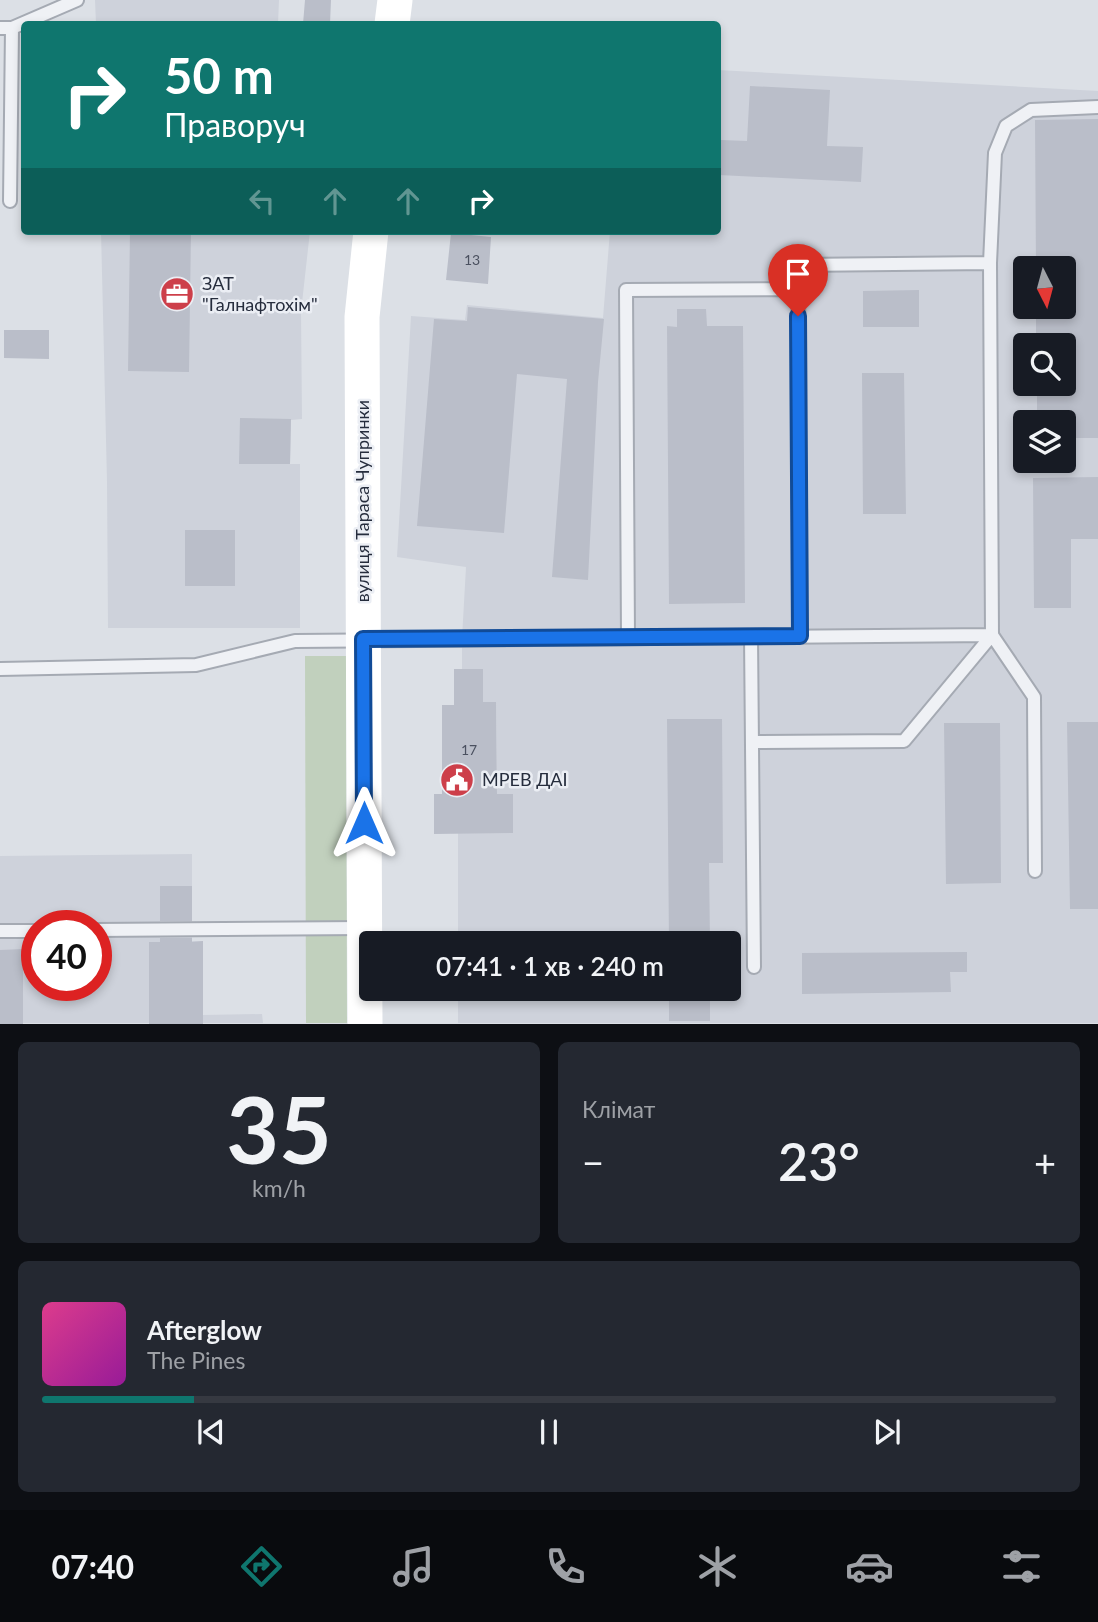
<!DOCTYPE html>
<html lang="uk">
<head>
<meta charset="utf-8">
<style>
  body { margin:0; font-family:Lato,sans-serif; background:#242831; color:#f1f3f6; height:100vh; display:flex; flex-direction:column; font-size:26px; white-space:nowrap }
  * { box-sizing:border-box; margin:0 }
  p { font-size:23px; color:#9ea1a6 }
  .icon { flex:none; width:38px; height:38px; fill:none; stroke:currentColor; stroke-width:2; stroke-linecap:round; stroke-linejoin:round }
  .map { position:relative; height:1024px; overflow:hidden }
  .sheet { display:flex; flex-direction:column; gap:18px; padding:18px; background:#0d0f14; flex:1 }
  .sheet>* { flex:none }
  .top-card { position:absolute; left:21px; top:21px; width:700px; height:214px; border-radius:7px; box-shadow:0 4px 10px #0003; background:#0f766e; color:#fff; overflow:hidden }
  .needle { width:46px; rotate:174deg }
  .fabs { position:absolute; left:1013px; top:256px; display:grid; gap:14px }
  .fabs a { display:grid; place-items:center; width:63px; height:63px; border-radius:7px; background:#171b24; box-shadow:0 4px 10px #0003; font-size:35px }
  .speed { position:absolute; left:21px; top:910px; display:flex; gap:14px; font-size:35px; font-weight:700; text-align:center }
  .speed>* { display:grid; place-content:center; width:91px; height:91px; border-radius:50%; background:#171b24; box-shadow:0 4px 10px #0003; line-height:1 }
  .speed .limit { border:10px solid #d22; background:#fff; color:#111 }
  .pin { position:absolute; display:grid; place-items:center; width:60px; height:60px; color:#fff; margin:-72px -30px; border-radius:50% 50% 50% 0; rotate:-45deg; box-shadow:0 0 7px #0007 }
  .pin .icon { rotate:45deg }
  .me { position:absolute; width:77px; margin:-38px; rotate:0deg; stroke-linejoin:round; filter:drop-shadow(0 0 5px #0008) }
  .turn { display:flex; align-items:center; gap:24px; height:147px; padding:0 28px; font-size:32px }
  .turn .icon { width:91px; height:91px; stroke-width:2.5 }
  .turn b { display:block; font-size:49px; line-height:60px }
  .lanes { display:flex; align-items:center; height:66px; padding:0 28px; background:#0003; justify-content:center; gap:35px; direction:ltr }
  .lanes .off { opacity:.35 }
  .big { font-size:52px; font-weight:600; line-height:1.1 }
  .sheet .widget { flex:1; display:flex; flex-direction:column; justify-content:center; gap:10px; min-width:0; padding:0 24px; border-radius:10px; background:#242831 }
  .sheet .dial { align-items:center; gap:0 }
  .dial b { font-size:91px; line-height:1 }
  .song { display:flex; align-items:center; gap:21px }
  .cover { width:84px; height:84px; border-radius:10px; background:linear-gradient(135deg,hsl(330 70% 55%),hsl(300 70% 35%)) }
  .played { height:7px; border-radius:4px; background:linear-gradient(90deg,#0f766e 15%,#363941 15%) }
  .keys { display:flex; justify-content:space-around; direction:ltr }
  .heat { display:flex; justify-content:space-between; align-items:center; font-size:38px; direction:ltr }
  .sheet .tiles { flex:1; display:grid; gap:18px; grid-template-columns:1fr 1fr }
  .widget:last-child { grid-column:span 2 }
  .trip { position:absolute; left:359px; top:931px; width:382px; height:70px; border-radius:7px; background:#171b24; box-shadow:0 4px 10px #0003; font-weight:600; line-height:70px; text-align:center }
  .tabs { display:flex; height:112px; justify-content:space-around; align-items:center; background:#090b0e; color:#9ea1a6 }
  .tabs .icon { width:49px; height:49px }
  .tabs .on { color:#0f766e }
  .tabs b { font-size:32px; color:#f1f3f6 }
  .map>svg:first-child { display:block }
</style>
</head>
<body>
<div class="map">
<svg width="1098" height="1024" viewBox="0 0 1098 1024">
  <rect width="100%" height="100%" fill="#dce0e6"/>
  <path fill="#ced2db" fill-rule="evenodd" d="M 95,0 L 279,0 L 278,24 L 96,24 Z
    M 718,70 L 1098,91 L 1098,1023 L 458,1023 L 458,989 L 728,989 L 728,943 L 458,943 L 458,833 L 513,833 L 513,795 L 497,794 L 496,702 L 483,702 L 483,669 L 462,669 L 462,638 L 466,567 L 397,557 L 411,316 L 465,320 L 467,305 L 603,318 L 610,231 L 718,231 ZM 1026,268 L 1064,268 L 1064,306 L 1026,306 ZM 1026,345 L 1064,345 L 1064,383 L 1026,383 ZM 1026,422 L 1064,422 L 1064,460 L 1026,460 Z
    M 101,231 L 310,231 L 301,312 L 302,419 L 291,420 L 290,464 L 300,464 L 300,628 L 108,628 L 107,481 Z
    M 192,854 L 192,941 L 203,941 L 203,1015 L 262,1014 L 263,1023 L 0,1023 L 0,856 ZM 37,926 L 96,926 L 96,985 L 37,985 Z"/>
  <path fill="#c1d0bd" d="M 305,656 L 346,656 L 347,1023 L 306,1023 Z"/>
  <path fill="#babec9" d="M 305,0 L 331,0 L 330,24 L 303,24 Z
    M 750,86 L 830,90 L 827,146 L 863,147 L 861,182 L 719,175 L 721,140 L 747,141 Z
    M 1098,119 L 1098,438 L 1064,438 L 1064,422 L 1037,422 L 1037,383 L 1064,383 L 1064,345 L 1036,345 L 1036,306 L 1064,306 L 1064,268 L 1036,268 L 1035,120 Z
    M 130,231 L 191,231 L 189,372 L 128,371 Z
    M 451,233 L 491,237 L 488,284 L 446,280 Z
    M 919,290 L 919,327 L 863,327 L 863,291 Z
    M 468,307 L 604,319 L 598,382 L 588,580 L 552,577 L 567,379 L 517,374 L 504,533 L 417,526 L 434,319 L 467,321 Z
    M 677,309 L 706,309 L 707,326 L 743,326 L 745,603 L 669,604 L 667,326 L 677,327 Z
    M 4,330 L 49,330 L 49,359 L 4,358 Z
    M 862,373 L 904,373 L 906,514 L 863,514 Z
    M 240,418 L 291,419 L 290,464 L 239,464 Z
    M 1098,477 L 1098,539 L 1071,539 L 1071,608 L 1034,608 L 1033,478 Z
    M 185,530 L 235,530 L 235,586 L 185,586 Z
    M 454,669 L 483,669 L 483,702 L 496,702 L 497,794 L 513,794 L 513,833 L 434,834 L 434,794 L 442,794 L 442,705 L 454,705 Z
    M 667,719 L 722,719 L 723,863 L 709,863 L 710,943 L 669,943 Z
    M 1067,722 L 1098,722 L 1098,909 L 1070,909 Z
    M 944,723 L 1000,723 L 1001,883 L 946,884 Z
    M 160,886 L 192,886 L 192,921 L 160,921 Z
    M 160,938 L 192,938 L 192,942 L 203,941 L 203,1024 L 149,1024 L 149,942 L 160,942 Z
    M 23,949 L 23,1024 L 0,1024 L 0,950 Z
    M 967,952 L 967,972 L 950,972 L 951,992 L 802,994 L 802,953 Z
    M 669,989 L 710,989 L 710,1021 L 669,1021 Z"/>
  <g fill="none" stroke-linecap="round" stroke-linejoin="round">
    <g stroke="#a5aab3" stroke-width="16">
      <path id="lane" d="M 0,28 L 12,28 L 10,201
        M 12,28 L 77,0
        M 990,263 L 995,153 L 1006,126 L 1031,110 L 1098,107
        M 751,636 L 754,967
        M 628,637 L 626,290 L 798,289
        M 0,669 L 196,665 L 295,641 L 992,635 L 990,263 L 798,265 L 800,636
        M 752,742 L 904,741 L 992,635 L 1034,697 L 1035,871
        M 96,930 L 364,928
        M 0,931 L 37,931"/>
    </g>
    <use href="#lane" stroke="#eff1f5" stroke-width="12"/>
    <path stroke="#fff" stroke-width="35" d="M 392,24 L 395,0
      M 365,1024 L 362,317 L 371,231"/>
  </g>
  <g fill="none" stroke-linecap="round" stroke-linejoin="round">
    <g stroke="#114b97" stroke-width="18">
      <path id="route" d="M 364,823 L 363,639 L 800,636 L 798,316"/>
    </g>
    <use href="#route" stroke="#1a73e8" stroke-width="12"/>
  </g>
  <defs>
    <g id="office-disc" transform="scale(1.75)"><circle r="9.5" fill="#cd3f4a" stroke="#ebeef4"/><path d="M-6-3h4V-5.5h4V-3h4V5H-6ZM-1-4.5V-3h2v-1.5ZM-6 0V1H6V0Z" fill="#fff"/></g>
    <g id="civic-disc" transform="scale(1.75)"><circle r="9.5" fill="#cd3f4a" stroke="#ebeef4"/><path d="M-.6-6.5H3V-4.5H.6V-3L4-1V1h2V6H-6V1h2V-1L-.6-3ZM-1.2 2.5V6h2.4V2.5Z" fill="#fff"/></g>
  </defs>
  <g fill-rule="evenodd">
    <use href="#office-disc" x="177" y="294"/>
    <use href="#civic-disc" x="457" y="780"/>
  </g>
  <g text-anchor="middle" stroke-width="5" stroke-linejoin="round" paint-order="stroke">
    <g font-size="14" fill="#4b5160">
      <text x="472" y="265">13</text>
      <text x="469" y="755">17</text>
    </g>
    <g font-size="18" fill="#262d3d" stroke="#ebeef4" text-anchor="start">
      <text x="202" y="290">ЗАТ<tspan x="202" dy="21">"Галнафтохім"</tspan></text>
      <text x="482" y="786">МРЕВ ДАІ</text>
    </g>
    <g font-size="18" fill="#262d3d" stroke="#ebeef4">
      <text transform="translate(363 501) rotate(-90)" y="6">вулиця Тараса Чупринки</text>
    </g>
  </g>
</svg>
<div class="fabs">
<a><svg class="needle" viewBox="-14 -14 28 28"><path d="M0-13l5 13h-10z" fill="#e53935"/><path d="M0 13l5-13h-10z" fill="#9ea1a6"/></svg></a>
<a><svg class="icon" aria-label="search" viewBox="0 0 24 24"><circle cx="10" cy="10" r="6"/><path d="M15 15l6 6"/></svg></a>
<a><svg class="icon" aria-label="layers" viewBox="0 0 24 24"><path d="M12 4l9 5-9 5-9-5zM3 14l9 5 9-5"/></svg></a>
</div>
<div class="speed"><div class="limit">40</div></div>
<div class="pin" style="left:798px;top:316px;background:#d93025"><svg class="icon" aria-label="arrive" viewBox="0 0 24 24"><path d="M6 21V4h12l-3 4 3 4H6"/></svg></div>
<svg class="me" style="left:364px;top:823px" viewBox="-20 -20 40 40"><path d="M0-17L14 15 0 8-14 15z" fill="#1a73e8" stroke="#fff" stroke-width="4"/></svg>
<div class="trip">07:41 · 1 хв · 240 m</div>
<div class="top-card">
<div class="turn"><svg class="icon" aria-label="right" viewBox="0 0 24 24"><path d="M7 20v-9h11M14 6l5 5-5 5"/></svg><div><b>50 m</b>Праворуч</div></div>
<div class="lanes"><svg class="icon off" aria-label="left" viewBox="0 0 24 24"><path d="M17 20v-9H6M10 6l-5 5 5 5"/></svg><svg class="icon off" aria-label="ahead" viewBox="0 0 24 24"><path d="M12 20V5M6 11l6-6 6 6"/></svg><svg class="icon off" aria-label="ahead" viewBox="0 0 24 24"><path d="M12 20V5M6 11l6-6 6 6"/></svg><svg class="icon" aria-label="right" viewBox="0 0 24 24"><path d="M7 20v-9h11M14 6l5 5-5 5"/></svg></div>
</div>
</div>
<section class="sheet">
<div class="tiles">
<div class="widget dial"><b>35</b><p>km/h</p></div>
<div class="widget"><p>Клімат</p>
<div class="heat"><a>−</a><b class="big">23°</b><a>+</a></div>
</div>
<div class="widget">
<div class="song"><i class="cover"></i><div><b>Afterglow</b><p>The Pines</p></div></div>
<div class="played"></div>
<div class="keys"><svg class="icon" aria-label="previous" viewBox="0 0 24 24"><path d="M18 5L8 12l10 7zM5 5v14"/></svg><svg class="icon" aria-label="pause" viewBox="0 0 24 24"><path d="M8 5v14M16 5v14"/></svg><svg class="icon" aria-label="next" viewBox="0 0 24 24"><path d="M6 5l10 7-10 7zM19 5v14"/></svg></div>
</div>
</div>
</section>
<nav class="tabs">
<b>07:40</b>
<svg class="icon on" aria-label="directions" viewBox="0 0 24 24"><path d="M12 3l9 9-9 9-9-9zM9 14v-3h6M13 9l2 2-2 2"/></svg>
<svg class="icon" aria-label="music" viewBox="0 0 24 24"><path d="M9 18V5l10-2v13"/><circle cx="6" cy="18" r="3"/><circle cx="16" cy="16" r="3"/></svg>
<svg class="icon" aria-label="phone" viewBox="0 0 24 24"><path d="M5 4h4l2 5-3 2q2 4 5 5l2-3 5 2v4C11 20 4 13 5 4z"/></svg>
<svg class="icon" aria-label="climate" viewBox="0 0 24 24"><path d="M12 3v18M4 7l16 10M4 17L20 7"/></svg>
<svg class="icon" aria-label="car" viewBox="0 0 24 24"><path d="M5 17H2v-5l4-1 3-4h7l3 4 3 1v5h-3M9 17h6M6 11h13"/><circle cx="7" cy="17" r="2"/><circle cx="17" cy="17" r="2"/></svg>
<svg class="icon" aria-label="filters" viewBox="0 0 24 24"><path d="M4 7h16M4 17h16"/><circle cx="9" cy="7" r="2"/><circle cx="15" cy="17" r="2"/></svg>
</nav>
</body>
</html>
